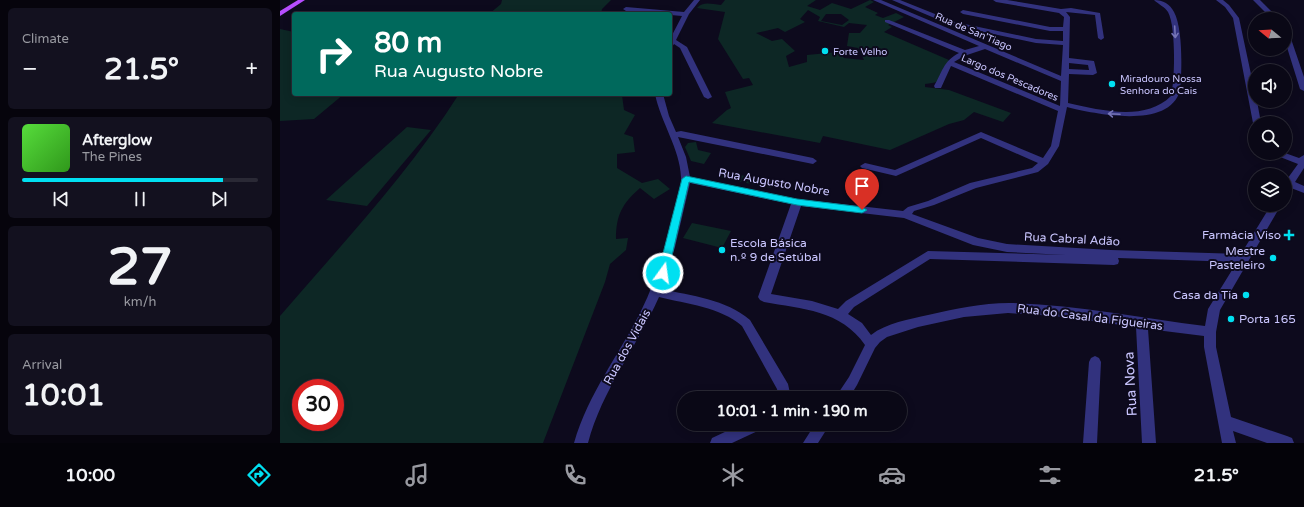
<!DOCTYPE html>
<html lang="en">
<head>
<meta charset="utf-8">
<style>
  body { margin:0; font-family:"Varela Round",sans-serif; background:#13111f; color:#f1f3f6; height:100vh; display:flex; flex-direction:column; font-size:15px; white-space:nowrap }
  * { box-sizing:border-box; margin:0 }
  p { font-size:13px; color:#999aa1 }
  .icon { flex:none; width:22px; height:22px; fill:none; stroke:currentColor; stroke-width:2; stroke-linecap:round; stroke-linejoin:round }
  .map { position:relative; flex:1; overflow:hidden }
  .details { display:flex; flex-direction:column; gap:8px; padding:8px; background:#06040c; width:280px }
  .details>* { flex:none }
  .banner { position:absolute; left:12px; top:12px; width:380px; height:84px; border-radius:4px; box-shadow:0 2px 10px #0003,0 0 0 1px #2a2935; background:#00695c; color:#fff; overflow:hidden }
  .needle { width:26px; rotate:288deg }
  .controls { position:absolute; left:968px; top:12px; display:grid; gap:8px }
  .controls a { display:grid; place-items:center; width:44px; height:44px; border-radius:50%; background:#0a0816; box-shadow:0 2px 10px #0003,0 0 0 1px #2a2935; font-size:20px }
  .speed { position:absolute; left:12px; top:379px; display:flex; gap:8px; font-size:20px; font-weight:700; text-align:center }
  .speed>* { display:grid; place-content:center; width:52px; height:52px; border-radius:50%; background:#0a0816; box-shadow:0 2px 10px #0003,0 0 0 1px #2a2935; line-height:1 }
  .speed .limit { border:6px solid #d22; background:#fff; color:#111 }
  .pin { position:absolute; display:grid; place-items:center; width:34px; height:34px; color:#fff; margin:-41px -17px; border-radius:50% 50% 50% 0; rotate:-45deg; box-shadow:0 0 4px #0007 }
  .pin .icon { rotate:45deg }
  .me { position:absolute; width:44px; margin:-22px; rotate:14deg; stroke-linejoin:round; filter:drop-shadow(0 0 3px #0008) }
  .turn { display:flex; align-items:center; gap:14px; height:84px; padding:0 16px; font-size:18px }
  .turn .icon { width:52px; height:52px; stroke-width:2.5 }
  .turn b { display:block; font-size:28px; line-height:34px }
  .big { font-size:30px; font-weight:700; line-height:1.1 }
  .details .tile { flex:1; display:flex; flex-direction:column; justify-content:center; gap:6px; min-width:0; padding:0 14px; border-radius:6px; background:#13111f }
  .details .dial { align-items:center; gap:0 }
  .dial b { font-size:52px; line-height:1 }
  .song { display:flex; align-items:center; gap:12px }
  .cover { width:48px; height:48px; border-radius:6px; background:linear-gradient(135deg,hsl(110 70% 55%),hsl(110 70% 35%)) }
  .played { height:4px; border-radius:2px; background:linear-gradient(90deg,#00e0f1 85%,#2a2935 85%) }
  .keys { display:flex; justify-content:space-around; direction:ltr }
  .heat { display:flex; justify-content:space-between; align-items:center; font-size:22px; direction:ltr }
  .trip { position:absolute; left:397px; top:391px; width:230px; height:40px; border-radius:20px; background:#0a0816; box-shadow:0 2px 10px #0003,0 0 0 1px #2a2935; font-weight:700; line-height:40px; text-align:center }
  .dock { display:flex; height:64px; justify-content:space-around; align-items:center; background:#040309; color:#999aa1 }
  .dock .icon { width:28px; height:28px }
  .dock .on { color:#00e0f1 }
  .dock b { font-size:18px; color:#f1f3f6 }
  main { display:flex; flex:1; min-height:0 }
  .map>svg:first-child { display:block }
</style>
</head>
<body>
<main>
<section class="details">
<div class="tile"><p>Climate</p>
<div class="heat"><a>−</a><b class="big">21.5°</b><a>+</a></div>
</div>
<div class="tile">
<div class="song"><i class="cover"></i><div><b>Afterglow</b><p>The Pines</p></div></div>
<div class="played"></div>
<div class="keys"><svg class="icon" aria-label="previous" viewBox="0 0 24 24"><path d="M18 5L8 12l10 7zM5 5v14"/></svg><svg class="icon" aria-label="pause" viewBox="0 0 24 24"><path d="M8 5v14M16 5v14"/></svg><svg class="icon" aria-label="next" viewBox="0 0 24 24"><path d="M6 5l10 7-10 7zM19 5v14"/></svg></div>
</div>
<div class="tile dial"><b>27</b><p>km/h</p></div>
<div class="tile"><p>Arrival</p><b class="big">10:01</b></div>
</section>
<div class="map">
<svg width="1024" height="443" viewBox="0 0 1024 443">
  <rect width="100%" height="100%" fill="#0d0a1d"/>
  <path fill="#0d2725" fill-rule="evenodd" d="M 222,0 L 331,0 L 322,9 L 321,14 L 209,14 L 221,4 Z
    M 445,0 L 536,0 L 527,6 L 540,10 L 552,3 L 571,9 L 590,0 L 594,2 L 585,7 L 598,13 L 595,15 L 603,18 L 616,13 L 624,17 L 608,25 L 612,27 L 604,32 L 669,60 C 658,76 668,82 645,84 L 645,87 L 669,90 L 731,113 L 723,122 L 694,112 L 684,120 L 669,124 L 610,150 L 543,136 L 540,143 L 432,123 L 447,110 L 451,108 L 445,92 L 473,85 L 469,78 L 463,79 L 438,39 L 445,12 L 417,8 C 423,1 431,4 441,5 ZM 528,10 L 540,17 L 538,21 L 564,27 L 569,23 L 587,25 L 580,33 L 569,33 L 567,46 L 578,48 L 584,60 L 564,58 L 558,52 L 527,55 L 527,62 L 509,67 L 506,56 L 515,51 L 502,39 L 492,41 L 476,33 L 498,28 L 505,32 L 525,22 L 520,19 ZM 546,14 L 561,14 L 569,20 L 562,25 L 541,21 Z
    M 0,29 L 14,32 L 14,94 L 64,94 L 34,119 L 0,121 Z
    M 179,94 L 361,94 L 342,95 L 344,110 L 355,115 L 344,134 L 353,137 L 355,152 L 337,154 L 337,168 L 362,183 L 378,179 L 390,189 L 374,199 L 360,188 C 342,204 336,215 336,239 L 348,238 L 346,250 L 330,264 L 325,282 L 263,443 L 0,443 L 0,316 C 62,244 128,174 179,94 ZM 21,388 L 55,388 L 55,422 L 21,422 Z
    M 127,127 L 151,130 L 87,206 L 46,200 Z
    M 416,142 L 418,150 L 431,153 L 424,164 L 411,161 L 405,147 L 408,143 Z
    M 442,171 L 465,176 L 461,182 L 438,177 Z
    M 470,177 L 494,182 L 491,188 L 466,183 Z
    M 412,223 L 451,231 L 442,248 L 403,238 Z"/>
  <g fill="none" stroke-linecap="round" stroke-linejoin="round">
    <path fill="#32327e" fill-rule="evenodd" d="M 414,0 L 420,0 L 409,14 L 396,40 L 407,47 L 432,97 L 428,99 L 424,97 L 400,48 L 394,44 L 392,47 L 390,48 L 390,39 L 402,16 L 346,11 L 343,9 L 346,7 L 404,12 Z
      M 593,0 L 601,0 L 781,76 L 783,45 L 756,43 L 671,25 L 612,0 L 620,0 L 675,22 L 756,39 L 783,41 L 783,31 L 770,31 L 683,14 L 680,12 L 683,10 L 770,27 L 783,27 L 784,17 L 779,13 L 716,2 L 713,0 L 727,0 L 781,9 L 791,8 L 820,13 L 824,38 L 821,40 L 818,38 L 815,15 L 786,12 L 790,17 L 789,58 L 814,61 L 817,73 L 813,75 L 789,74 L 788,103 C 820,110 865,122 891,96 C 895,80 896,26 888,12 C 885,7 878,4 874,0 C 883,0 890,4 894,12 C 903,28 902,72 900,90 C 890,130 815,114 787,107 L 779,146 L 768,164 L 758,172 L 696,188 L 654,205 L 634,211 L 632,214 L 698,238 L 727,244 L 831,250 L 961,254 L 991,205 L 1001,205 L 940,310 L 936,332 L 936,347 L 951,417 L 1007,436 L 1012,438 L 1014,443 L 987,443 L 953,431 L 956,443 L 942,443 L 924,347 L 924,336 L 868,329 L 876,443 L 862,443 L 856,327 L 775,316 L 728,313 L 684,317 L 638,327 L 607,337 L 600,342 L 595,348 L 577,385 L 569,398 L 555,398 L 569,377 L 585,345 C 561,310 522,309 484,302 L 480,300 L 478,297 L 511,204 L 410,183 L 395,247 L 382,289 C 411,296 446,299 470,320 L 508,384 L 511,398 L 499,398 L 497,389 L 462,326 C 440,307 407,304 379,297 C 357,347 322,390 308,443 L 294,443 C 309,392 338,357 361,311 C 375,283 384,252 391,222 C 394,209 402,189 401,177 C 400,149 381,123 375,94 L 383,94 L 389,116 L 396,132 L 401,131 L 533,158 L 537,161 L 533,164 L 398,137 L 406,157 L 410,177 L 517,199 L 623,211 L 628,207 L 648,201 L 690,183 L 752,168 L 758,163 L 701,138 L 616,176 L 582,168 L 580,166 L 585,163 L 615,170 L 701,132 L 763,158 L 771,146 L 778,111 L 671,66 L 661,88 L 655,88 L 654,86 C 662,73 663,61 679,53 L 605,22 L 605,20 L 609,20 L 685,50 L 699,46 ZM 705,49 L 781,81 L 780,106 L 674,62 L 684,56 ZM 789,63 L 808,65 L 809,70 L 789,69 ZM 521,206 L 624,218 L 693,245 L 727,252 L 786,255 L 648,251 L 566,301 L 558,309 L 532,301 L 491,294 ZM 838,258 L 957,262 L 928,309 L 925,326 C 861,318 793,304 729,303 C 702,303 675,309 648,315 C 630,319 606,323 591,335 L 582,323 L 568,314 L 574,307 L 650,259 L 834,265 L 838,264 L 839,261 Z
      M 936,0 L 943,0 L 949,5 L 959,18 L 975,93 L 975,101 L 977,101 L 981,123 L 975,123 L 975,125 L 973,123 L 953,18 L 945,7 Z
      M 973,0 L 980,0 L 999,19 L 992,19 Z
      M 1005,28 L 1008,30 L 1024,77 L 1024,91 L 1020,89 L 1005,41 Z
      M 994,153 L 1005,153 L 1019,158 L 1024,155 L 1024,168 L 1015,182 L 1024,186 L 1024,193 L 1011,188 L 1008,192 L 1005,193 L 1005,182 L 1018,164 L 995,155 Z
      M 815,356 L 819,358 L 821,362 L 817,443 L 803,443 L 809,362 L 811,358 Z
      M 462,424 L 484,424 L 482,429 L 452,443 L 430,443 L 432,438 Z
      M 535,424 L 550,424 L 538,443 L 523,443 Z"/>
    <path fill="#b64dff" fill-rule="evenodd" d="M 18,0 L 25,0 L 0,16 L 0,11 Z"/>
  </g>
  <defs><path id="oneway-shaft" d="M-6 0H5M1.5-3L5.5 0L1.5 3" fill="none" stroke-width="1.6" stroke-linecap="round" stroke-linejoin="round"/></defs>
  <g stroke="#7675b8">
    <use href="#oneway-shaft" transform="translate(895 32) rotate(87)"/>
    <use href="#oneway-shaft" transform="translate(834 114) rotate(-177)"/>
  </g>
  <path fill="#00e0f1" stroke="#00929d" d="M 406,176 L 517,199 L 582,207 L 587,210 L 582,213 L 517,205 L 409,182 L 388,273 L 386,276 L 379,276 L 378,273 L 402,179 Z"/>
  <g fill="#00e0f1" stroke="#0d0a1d" stroke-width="1.5">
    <circle cx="545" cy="51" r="4"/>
    <circle cx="832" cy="84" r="4"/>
    <path d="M1007 229h4v4h4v4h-4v4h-4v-4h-4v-4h4z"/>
    <circle cx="442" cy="250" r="4"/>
    <circle cx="993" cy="258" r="4"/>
    <circle cx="966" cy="295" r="4"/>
    <circle cx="951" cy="319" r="4"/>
  </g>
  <g text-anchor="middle" stroke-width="4" stroke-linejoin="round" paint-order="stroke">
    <g font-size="10" fill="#cac6ff" stroke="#0d0a1d">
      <text transform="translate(694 31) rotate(23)" y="4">Rua de San'Tiago</text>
      <text transform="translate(730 77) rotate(23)" y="4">Largo dos Pescadores</text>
    </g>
    <g font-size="10" fill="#cac6ff" stroke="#0d0a1d" text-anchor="start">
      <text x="553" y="55">Forte Velho</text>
      <text x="840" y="82">Miradouro Nossa<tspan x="840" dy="12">Senhora do Cais</tspan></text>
    </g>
    <g font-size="12" fill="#cac6ff" stroke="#0d0a1d">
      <text transform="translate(494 182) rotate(10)" y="4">Rua Augusto Nobre</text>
      <text transform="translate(792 239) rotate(3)" y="4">Rua Cabral Adão</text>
      <text transform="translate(810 317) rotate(7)" y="4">Rua do Casal da Figueiras</text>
      <text transform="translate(347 347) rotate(-61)" y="4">Rua dos Vidais</text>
    </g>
    <g font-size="12" fill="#cac6ff" stroke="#0d0a1d" text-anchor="end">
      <text x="1001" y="239">Farmácia Viso</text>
      <text x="450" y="247" text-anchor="start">Escola Básica<tspan x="450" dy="14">n.º 9 de Setúbal</tspan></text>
      <text x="985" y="255">Mestre<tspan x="985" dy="14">Pasteleiro</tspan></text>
      <text x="958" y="299">Casa da Tia</text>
      <text x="959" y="323" text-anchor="start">Porta 165</text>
    </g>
    <g font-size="14" fill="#cac6ff" stroke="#0d0a1d">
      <text transform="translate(850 384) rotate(-93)" y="5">Rua Nova</text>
    </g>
  </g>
</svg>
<div class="controls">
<a><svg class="needle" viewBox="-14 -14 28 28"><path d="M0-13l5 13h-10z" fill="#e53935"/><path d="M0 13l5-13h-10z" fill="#999aa1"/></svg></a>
<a><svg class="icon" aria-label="sound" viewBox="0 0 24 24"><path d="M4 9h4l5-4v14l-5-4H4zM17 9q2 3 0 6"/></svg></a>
<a><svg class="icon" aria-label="search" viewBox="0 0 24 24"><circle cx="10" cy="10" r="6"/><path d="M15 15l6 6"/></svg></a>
<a><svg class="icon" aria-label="layers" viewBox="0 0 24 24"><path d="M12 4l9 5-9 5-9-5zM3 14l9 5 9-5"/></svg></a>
</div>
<div class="speed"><div class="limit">30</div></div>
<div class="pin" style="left:582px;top:210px;background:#d93025"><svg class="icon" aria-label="arrive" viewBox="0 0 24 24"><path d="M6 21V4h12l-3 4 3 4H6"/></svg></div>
<svg class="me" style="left:383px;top:273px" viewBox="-20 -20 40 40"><circle r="17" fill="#00e0f1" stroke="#fff" stroke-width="3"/><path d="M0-11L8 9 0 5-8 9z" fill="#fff"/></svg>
<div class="trip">10:01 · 1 min · 190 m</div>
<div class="banner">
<div class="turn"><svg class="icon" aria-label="right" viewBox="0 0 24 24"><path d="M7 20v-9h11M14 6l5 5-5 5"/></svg><div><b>80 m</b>Rua Augusto Nobre</div></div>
</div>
</div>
</main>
<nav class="dock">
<b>10:00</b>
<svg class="icon on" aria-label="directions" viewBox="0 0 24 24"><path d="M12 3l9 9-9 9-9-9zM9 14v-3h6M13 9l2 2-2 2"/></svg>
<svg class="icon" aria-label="music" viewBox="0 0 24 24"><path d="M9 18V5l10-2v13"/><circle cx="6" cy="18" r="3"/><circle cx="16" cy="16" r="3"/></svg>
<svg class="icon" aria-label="phone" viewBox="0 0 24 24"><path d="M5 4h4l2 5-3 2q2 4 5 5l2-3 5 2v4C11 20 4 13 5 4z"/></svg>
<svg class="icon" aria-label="climate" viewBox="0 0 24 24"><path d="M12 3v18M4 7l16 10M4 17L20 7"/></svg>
<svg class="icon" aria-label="car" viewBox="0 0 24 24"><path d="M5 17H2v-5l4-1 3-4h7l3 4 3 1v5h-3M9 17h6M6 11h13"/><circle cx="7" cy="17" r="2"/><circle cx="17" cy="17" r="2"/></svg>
<svg class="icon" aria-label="filters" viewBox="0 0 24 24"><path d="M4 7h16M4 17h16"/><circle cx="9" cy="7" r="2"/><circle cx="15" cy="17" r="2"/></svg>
<b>21.5°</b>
</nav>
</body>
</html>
